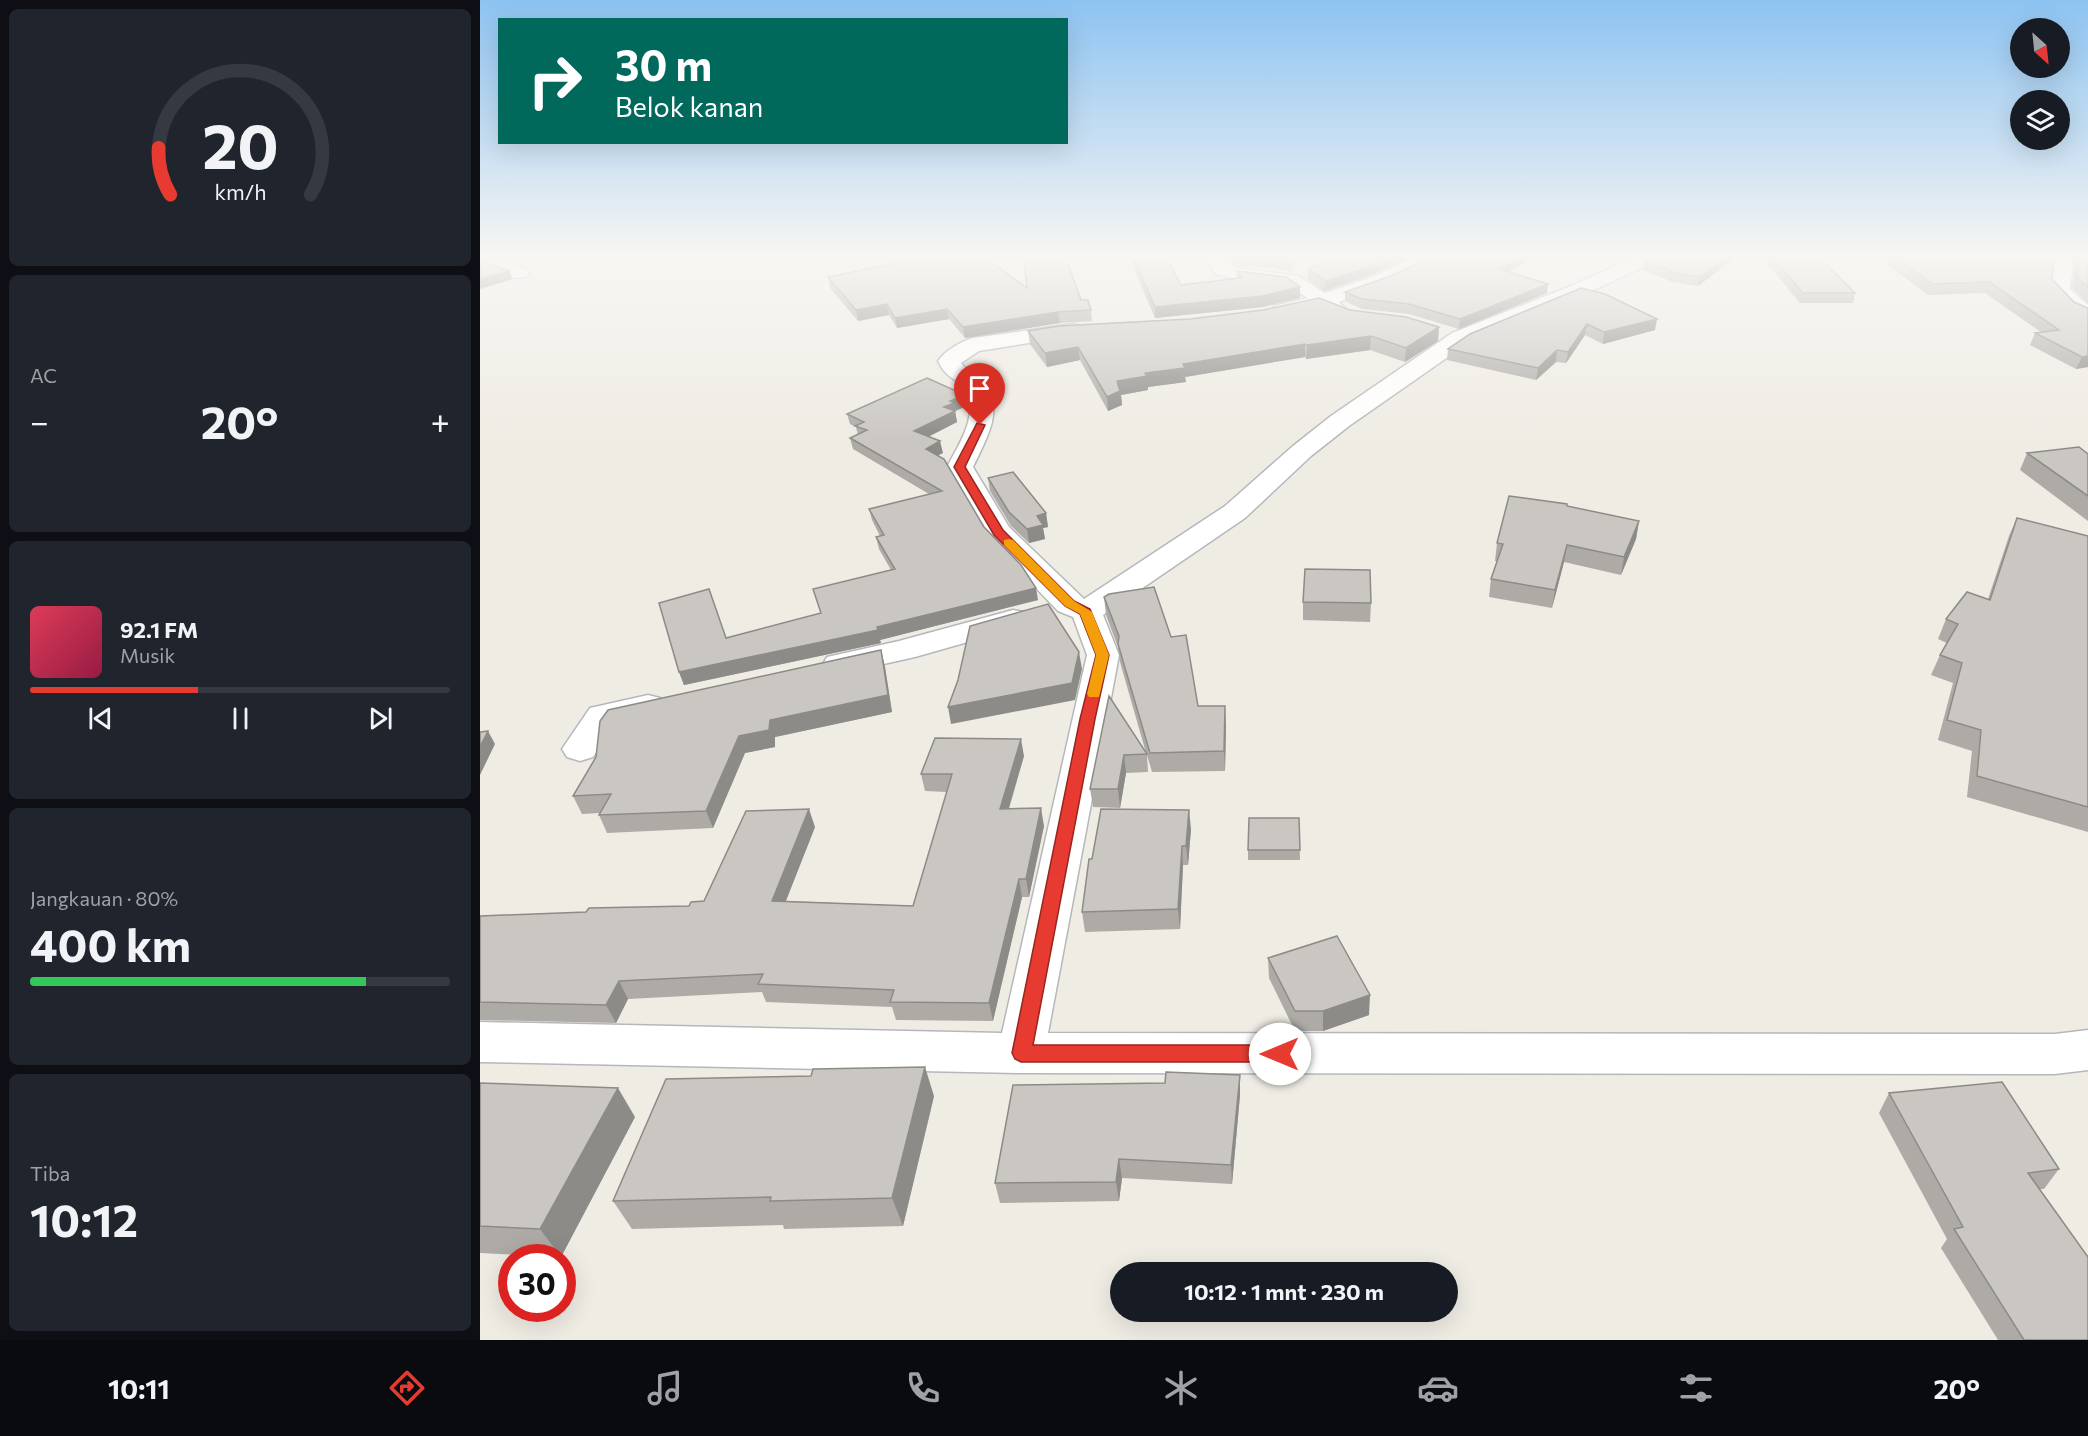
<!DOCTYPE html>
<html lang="id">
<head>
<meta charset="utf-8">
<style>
  body { margin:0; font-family:Commissioner,sans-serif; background:#20242c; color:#f1f3f6; height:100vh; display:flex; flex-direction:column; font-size:22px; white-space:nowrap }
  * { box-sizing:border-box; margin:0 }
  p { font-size:20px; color:#9ea1a6 }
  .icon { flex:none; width:33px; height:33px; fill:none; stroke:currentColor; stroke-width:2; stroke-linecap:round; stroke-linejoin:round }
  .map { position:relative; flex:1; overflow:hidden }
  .side { display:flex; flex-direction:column; gap:9px; padding:9px; background:#0d0f14; width:480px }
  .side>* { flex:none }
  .guide { position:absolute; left:18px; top:18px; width:570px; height:126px; border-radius:0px; box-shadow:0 6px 24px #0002; background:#00695c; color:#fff; overflow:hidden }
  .needle { width:39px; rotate:153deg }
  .tools { position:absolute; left:1530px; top:18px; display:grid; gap:12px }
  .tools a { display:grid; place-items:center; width:60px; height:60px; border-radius:50%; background:#171b24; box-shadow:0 6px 24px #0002; font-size:30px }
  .speed { position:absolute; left:18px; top:1244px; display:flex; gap:12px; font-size:30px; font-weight:700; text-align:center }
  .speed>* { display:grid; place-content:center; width:78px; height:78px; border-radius:50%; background:#171b24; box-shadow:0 6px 24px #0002; line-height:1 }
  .speed .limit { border:9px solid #d22; background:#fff; color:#111 }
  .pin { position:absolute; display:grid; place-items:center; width:51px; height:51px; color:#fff; margin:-62px -26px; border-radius:50% 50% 50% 0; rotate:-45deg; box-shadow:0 0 6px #0007 }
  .pin .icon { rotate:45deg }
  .me { position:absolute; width:66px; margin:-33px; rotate:270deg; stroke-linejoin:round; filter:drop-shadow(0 0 4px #0008) }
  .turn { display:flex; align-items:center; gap:21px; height:126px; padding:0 18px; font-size:27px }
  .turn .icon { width:78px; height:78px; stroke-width:2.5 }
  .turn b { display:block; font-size:42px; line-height:51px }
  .big { font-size:45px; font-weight:700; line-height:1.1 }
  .side .tile { flex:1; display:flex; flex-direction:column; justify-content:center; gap:9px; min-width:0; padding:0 21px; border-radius:9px; background:#20242c }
  .side .dial { align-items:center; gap:0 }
  .dial svg { height:156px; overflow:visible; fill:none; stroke:#363941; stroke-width:7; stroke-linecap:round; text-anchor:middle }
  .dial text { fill:#f1f3f6; stroke:none }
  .song { display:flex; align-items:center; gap:18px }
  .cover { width:72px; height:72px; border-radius:9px; background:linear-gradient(135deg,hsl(350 70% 55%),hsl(340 70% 35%)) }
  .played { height:6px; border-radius:3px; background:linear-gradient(90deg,#e73b32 40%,#363941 40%) }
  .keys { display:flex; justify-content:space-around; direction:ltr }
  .heat { display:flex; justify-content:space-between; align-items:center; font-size:33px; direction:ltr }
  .charge { height:9px; border-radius:4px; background:linear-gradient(90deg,#34c759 80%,#363941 0) }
  .trip { position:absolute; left:630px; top:1262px; width:348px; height:60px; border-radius:30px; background:#171b24; box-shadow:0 6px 24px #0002; font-weight:700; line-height:60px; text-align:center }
  .dock { display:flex; height:96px; justify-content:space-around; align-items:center; background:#090b0e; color:#9ea1a6 }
  .dock .icon { width:42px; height:42px }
  .dock .active { color:#e73b32 }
  .dock b { font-size:27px; color:#f1f3f6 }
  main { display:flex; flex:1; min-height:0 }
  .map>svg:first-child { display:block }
</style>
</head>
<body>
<main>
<section class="side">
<div class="tile dial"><svg viewBox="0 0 100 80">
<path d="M14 69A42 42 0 1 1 86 69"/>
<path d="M14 69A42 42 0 0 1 8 45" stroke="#e73b32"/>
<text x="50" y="56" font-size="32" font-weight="700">20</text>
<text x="50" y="72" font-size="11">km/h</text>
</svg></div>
<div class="tile"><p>AC</p>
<div class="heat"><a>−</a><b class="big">20°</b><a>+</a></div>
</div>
<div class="tile">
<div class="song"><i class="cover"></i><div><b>92.1 FM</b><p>Musik</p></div></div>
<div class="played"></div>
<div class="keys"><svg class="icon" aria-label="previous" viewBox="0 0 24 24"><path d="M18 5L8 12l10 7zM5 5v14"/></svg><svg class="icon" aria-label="pause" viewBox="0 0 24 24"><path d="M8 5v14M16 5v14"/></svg><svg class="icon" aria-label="next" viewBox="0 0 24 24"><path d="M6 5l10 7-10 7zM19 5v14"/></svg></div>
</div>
<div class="tile"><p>Jangkauan · 80%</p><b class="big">400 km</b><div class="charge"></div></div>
<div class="tile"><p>Tiba</p><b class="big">10:12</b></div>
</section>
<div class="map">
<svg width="1608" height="1340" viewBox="0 0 1608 1340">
  <rect width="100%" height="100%" fill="#efece4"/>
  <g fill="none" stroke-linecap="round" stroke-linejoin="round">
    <g stroke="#b5b7bb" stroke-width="3">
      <path id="street" d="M 0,255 L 8,255 L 46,269 L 49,273 L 46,277 C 31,281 14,270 0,265 Z
        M 726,255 L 744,255 L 749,265 L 758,268 L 818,276 L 845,293 L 895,276 L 938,255 L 961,255 L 959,259 L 909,284 L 859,302 L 864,307 L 861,311 C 851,314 847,308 838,308 C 823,308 810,318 795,314 L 792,310 L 795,306 L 827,298 C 796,275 769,286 734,273 Z
        M 1160,255 L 1183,255 L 1181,259 L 1105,294 L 988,343 L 869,426 L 831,456 L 765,518 L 623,615 L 639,655 L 568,1033 L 1575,1034 L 1608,1030 L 1608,1070 L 1575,1074 L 541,1073 L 0,1062 L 0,1022 L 522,1033 L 607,655 L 593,617 L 578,611 L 508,538 L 467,467 C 479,444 501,413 483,388 C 475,376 467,380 458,361 C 465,351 481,341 493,338 L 593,324 L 600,326 L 604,330 L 600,334 L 593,336 L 499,351 L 481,363 C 486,371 497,373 503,380 C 526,409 506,439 493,467 L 529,527 L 604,599 L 745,506 L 813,446 L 851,416 L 972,333 L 1091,286 Z
        M 1573,255 L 1591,255 L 1593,262 L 1590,289 L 1608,305 L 1608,320 L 1591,312 L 1570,290 L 1575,262 Z
        M 533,610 L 544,612 L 549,619 L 544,626 L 435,657 L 359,674 L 347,671 L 343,664 L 347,657 L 419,641 Z
        M 168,695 L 180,698 L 185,706 L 180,714 L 134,725 L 113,757 L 100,761 L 87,757 L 82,749 L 110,708 Z"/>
    </g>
    <use href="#street" fill="#fff" fill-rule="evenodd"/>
  </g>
  <path fill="#aeaba7" d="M 13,255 L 35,255 L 23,258 Z
    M 648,255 L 685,255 L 701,285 L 757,278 L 757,271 L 820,298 L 783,307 L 675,318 Z
    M 746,255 L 802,255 L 812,266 L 812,272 L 793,268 L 753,265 Z
    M 1123,255 L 1156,255 L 1141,261 Z
    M 1259,255 L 1218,286 L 1193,282 L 1163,270 L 1164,261 Z
    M 1280,255 L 1337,255 L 1375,293 L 1373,303 L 1320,303 Z
    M 1394,255 L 1575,255 L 1572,279 L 1608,367 L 1596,369 L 1550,345 L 1555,333 L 1561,332 L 1505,293 L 1448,295 Z
    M 1593,255 L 1608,255 L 1608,303 L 1592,288 L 1595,262 Z
    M 586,258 L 601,300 L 611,310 L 612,321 L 580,323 L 485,338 L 469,319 L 417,328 L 409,315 L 378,321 L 350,288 L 348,277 L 444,260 L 495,262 L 547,288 Z
    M 828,269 L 894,274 L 844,291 L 827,279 Z
    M 1028,272 L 1067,293 L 979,329 L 929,314 L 882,309 L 865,301 L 865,292 L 911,276 Z
    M 1101,288 L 1175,330 L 1123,344 L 1105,335 L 1086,363 L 1076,362 L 1056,380 L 967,360 L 968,349 Z
    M 870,310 L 959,327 L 958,341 L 925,362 L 890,350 L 826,359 L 825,357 L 705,377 L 706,382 L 668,387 L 668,390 L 641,395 L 642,405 L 628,411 L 600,360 L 567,367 L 550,344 L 548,331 Z
    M 485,395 L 487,406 L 475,411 L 477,422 L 448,437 L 463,453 L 458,455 L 504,527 L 558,600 L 400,640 L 401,643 L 204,685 L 199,672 L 246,638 L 341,613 L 411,570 L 399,549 L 396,537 L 400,536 L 392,520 L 389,509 L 449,494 L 373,449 L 370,438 L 378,435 L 376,427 L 370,424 L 367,414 Z
    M 1547,453 L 1608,454 L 1608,521 L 1540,470 Z
    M 508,478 L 566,513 L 568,527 L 563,528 L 565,539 L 549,543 L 531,526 L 510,491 Z
    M 1087,506 L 1159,521 L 1156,539 L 1141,575 L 1084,562 L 1072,608 L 1009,597 L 1011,579 L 1017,561 L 1015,561 L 1017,543 Z
    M 1537,518 L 1608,536 L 1608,832 L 1487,797 L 1492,751 L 1458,740 L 1473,683 L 1451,675 L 1460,655 L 1467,643 L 1458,639 L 1466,619 L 1508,599 L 1529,536 Z
    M 624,597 L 718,706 L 746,725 L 745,771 L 672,772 L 667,755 L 668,772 L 646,773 L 640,808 L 613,807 L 610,789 L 619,745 L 666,753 L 640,662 L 638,647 L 626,615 Z
    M 823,602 L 891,603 L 890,622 L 823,620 Z
    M 401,650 L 405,667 L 412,712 L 295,737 L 295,747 L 265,753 L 233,828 L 127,833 L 119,815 L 120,813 L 102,814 L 93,796 Z
    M 544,756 L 529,809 L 564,826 L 549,897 L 542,897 L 513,1021 L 416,1020 L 412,1007 L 286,1002 L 282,992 L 148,999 L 136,1023 L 0,1020 L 0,916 L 106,912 L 209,906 L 224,901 L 335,827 L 306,901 L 433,906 L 467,792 L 445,791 L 441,774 Z
    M 819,818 L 820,860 L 768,860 L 768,850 Z
    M 711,829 L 708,865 L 703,865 L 700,929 L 605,932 L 602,912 L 612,859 Z
    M 788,958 L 889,1015 L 843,1031 L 815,1031 L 789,978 Z
    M 0,1083 L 155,1117 L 81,1257 L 0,1253 Z
    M 1409,1093 L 1579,1169 L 1564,1189 L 1560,1189 L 1608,1340 L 1518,1340 L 1461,1248 L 1467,1239 L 1399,1113 Z
    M 760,1095 L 752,1184 L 642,1178 L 639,1201 L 520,1203 L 515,1183 Z
    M 454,1096 L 423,1226 L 304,1229 L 303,1225 L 152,1229 L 133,1201 Z"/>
  <path fill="#8d8b88" d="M 21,255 L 35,255 L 23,258 Z
    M 583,255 L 639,255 L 584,259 Z
    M 915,255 L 934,255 L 894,274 L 844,291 L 845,281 Z
    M 1042,255 L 1056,255 L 1018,279 L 1019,269 Z
    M 1142,255 L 1156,255 L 1141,261 Z
    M 1249,255 L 1259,255 L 1218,286 L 1220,277 Z
    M 29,271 L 33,279 L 0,289 L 0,279 Z
    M 1068,284 L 1067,293 L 979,329 L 980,319 Z
    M 820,287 L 820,298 L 783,307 L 675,318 L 675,307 Z
    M 407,304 L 409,315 L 378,321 L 376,310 Z
    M 467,309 L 469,319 L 417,328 L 415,318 Z
    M 578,312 L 580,323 L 485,338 L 483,327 Z
    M 1177,319 L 1175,330 L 1123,344 L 1124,332 Z
    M 1107,324 L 1105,335 L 1086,363 L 1088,352 Z
    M 959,327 L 958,341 L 925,362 L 926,348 Z
    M 891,336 L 890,350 L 826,359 L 827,345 Z
    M 825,344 L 825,357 L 705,377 L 706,382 L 668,387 L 668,390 L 641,395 L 642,405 L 628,411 L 627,397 L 637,381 L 665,373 L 703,364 Z
    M 598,347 L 600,360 L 567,367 L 565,353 Z
    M 1077,350 L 1076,362 L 1056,380 L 1058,368 Z
    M 1608,356 L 1608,367 L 1596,369 L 1602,357 Z
    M 485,395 L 487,406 L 475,411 L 477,422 L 436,443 L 434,431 L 470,401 Z
    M 460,441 L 463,453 L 448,460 L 446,449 Z
    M 566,513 L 568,527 L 563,528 L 565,539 L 549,543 L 547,529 L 557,516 Z
    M 1159,521 L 1156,539 L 1141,575 L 1144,557 Z
    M 1087,545 L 1084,562 L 1072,608 L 1075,590 Z
    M 556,588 L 558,600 L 400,640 L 401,643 L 204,685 L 199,672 L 397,627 Z
    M 401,650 L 405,667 L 412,712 L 295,737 L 295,747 L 265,753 L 233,828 L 226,811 L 259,736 L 290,720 Z
    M 599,652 L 602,669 L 595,700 L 471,724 L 468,707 Z
    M 745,706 L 746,725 L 745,771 L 744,751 Z
    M 8,731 L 15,744 L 0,775 L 0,747 Z
    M 541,739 L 544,756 L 523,827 L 520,809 Z
    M 644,755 L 646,773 L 640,808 L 638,789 Z
    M 561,808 L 564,826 L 549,897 L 546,879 Z
    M 329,809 L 335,827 L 299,918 L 292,901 Z
    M 709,810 L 711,829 L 708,865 L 706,846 Z
    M 702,846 L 703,865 L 700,929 L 698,909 Z
    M 539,879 L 542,897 L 513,1021 L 509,1003 Z
    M 139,981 L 148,999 L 136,1023 L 126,1005 Z
    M 890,995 L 889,1015 L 843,1031 L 843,1011 Z
    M 445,1067 L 454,1096 L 423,1226 L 412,1198 Z
    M 760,1075 L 760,1095 L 752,1184 L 751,1165 Z
    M 138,1088 L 155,1117 L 81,1257 L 60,1229 Z
    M 639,1159 L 642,1178 L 639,1201 L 636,1182 Z"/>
  <path fill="#cac7c2" stroke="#8d8b88" stroke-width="1.5" d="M 474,255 L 482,255 L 495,262 L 507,259 L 547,288 L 543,255 L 585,255 L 601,300 L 608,300 L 611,310 L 578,312 L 483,327 L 467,309 L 415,318 L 407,304 L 376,310 L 348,277 L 441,258 L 444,260 Z
    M 652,255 L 685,255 L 701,285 L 761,278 L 757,271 L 806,277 L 820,287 L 782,296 L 675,307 Z
    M 751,255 L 802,255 L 812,266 L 793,261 L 753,258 Z
    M 863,255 L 915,255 L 895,265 L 845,281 L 828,269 Z
    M 955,255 L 1042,255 L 1019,269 L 1068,284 L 980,319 L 929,304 L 882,299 L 865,292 L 911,276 Z
    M 1178,255 L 1249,255 L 1220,277 L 1195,273 L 1164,261 Z
    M 1290,255 L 1337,255 L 1375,293 L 1323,293 Z
    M 1412,255 L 1575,255 L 1572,279 L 1594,302 L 1608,308 L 1608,356 L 1602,357 L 1555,333 L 1579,330 L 1509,282 L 1452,284 Z
    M 1599,255 L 1608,255 L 1608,287 L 1597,277 Z
    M 0,260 L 29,271 L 0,279 Z
    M 1101,288 L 1125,294 L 1177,319 L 1124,332 L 1107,324 L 1088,352 L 1077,350 L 1058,368 L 968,349 L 990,334 Z
    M 839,298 L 870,310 L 926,317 L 959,327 L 926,348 L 891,336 L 827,345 L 825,344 L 703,364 L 705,368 L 665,373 L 667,376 L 637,381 L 640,391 L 627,397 L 598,347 L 565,353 L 548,331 L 579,326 L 710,319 L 783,310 Z
    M 447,378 L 485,395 L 470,401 L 474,403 L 464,407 L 475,411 L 434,431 L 460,441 L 446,449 L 464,459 L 504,527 L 541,565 L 556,588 L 397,627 L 398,630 L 199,672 L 179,603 L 229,589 L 246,638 L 341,613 L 333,589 L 415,569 L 396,537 L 404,535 L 389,509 L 462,491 L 370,438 L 387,430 L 375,426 L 384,422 L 367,414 Z
    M 1599,447 L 1608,454 L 1608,496 L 1547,453 Z
    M 533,472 L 566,513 L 557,516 L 563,525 L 547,529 L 529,512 L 508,478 Z
    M 1029,496 L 1087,504 L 1087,506 L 1159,521 L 1144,557 L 1087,545 L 1075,590 L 1011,579 L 1023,544 L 1017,543 Z
    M 1537,518 L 1608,536 L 1608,807 L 1497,776 L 1501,730 L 1467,720 L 1482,663 L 1460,655 L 1478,624 L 1466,619 L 1487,592 L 1510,600 Z
    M 825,569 L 890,570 L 891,603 L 823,602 Z
    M 674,587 L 691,637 L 706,635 L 718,706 L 745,706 L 744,751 L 670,753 L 638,644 L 639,636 L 624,597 L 629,594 Z
    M 568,604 L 599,652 L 592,683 L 468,707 L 478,680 L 490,626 Z
    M 401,650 L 408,695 L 290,720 L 289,730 L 259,736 L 226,811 L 119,815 L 131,794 L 93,796 L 116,757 L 120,721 L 128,710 Z
    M 629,696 L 667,754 L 644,755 L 638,789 L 610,789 Z
    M 8,731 L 0,747 L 0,732 Z
    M 455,738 L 541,739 L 520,809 L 561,808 L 546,879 L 539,879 L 509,1003 L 410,1002 L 414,990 L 278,984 L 283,974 L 139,981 L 126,1005 L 0,1002 L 0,916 L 106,912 L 109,908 L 209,906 L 211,902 L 224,901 L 266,811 L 329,809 L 292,901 L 433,906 L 472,774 L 441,774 Z
    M 621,809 L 709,810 L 706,846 L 702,846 L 698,909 L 602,912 L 609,859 L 612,859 Z
    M 769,818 L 819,818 L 820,850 L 768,850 Z
    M 857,936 L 890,995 L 843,1011 L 815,1011 L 788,958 Z
    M 445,1067 L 412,1198 L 290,1201 L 291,1197 L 133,1201 L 186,1079 L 331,1076 L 333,1069 Z
    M 686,1072 L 760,1075 L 751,1165 L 639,1159 L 636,1182 L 515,1183 L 533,1085 L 685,1083 Z
    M 1522,1082 L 1579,1169 L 1548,1173 L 1608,1257 L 1608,1340 L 1544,1340 L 1474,1229 L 1483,1227 L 1409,1093 Z
    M 0,1083 L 138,1088 L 60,1229 L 0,1226 Z"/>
  <linearGradient id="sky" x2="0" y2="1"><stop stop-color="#8dc3f1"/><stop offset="0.58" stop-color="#f8f6f3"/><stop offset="1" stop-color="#f8f6f3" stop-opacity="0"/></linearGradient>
  <rect width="1608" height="442" fill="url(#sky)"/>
  <path fill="#e73b32" stroke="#962620" stroke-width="1.5" d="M 497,423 L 505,425 L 485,467 L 523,530 L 594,601 L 610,609 L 629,655 L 615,719 L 553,1045 L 800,1045 L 807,1048 L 809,1054 L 807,1059 L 800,1062 L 541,1062 L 535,1059 L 532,1053 L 600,719 L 616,655 L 600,614 L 585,606 L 514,535 L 474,467 Z"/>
  <path fill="#f59e0b" d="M 529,539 L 533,540 L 594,601 L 612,612 L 629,655 L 619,697 L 609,697 L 607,694 L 616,655 L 600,614 L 585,606 L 524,545 L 524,540 Z"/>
</svg>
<div class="tools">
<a><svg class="needle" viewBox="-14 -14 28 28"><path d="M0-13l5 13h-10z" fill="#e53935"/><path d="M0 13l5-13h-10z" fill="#9ea1a6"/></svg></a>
<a><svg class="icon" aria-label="layers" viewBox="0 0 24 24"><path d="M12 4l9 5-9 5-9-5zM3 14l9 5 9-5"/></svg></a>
</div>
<div class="speed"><div class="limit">30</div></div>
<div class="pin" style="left:500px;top:425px;background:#d93025"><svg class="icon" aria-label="arrive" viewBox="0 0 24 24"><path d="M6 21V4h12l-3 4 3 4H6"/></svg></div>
<svg class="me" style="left:800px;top:1054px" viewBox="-20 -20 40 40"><circle r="19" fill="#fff"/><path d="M0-13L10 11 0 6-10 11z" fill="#e73b32"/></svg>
<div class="trip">10:12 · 1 mnt · 230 m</div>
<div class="guide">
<div class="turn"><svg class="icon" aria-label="right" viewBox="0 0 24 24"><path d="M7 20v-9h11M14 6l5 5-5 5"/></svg><div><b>30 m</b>Belok kanan</div></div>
</div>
</div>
</main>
<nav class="dock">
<b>10:11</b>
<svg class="icon active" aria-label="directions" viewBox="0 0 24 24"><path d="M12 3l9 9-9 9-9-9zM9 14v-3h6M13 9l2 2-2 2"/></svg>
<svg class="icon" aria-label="music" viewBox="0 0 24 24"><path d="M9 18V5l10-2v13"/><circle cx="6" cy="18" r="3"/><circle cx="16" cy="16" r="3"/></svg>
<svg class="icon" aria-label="phone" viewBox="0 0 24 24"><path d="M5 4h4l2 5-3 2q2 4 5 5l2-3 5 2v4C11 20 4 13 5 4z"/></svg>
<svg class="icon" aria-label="climate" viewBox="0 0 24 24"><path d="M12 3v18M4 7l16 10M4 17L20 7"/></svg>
<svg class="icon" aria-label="car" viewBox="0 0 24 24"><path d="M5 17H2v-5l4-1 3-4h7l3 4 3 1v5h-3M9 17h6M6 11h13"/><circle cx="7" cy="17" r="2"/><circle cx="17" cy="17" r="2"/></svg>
<svg class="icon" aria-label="filters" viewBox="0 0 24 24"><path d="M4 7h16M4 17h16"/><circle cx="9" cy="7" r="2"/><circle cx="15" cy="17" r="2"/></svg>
<b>20°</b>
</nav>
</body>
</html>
